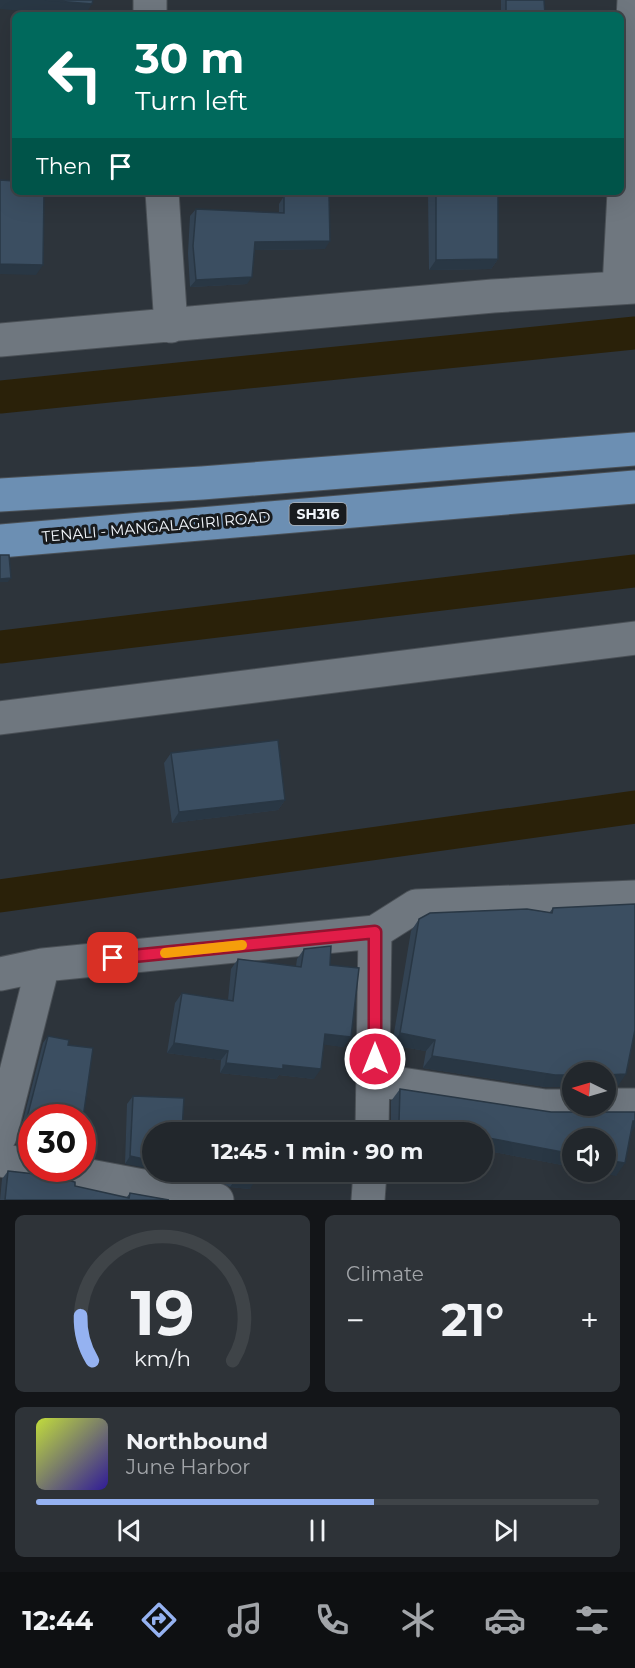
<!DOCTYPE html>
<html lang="en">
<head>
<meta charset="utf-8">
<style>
  body { margin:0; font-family:Montserrat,sans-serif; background:#2e3338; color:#f1f3f6; height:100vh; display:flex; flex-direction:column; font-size:22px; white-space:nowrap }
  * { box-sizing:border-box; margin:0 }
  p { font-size:20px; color:#a2a5a9 }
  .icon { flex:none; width:33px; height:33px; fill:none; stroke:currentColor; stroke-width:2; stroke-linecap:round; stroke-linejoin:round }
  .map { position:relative; height:1200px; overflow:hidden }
  .details { display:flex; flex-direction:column; gap:15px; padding:15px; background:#131518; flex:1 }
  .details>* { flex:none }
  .hud { position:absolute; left:12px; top:12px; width:612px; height:183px; border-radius:9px; box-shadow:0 6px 24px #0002,0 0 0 2px #3f4448; background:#00695c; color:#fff; overflow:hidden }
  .needle { width:39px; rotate:275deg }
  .fabs { position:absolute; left:562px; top:1062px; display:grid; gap:12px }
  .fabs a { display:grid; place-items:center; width:54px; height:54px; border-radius:50%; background:#22272c; box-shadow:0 6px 24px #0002,0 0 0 2px #3f4448; font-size:30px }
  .speed { position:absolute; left:18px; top:1104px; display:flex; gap:12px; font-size:30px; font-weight:700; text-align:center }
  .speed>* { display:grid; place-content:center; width:78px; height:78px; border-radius:50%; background:#22272c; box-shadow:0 6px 24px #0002,0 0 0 2px #3f4448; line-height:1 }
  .speed .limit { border:9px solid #d22; background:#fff; color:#111 }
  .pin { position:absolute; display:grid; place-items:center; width:51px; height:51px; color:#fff; margin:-26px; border-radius:12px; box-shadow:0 3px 9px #0006 }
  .me { position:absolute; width:66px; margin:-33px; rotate:0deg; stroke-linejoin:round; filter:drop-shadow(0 0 4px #0008) }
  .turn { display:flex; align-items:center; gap:21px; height:126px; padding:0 24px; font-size:27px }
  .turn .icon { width:78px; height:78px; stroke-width:2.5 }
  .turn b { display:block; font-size:42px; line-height:51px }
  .then { display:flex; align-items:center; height:57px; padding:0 24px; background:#0003; gap:12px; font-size:22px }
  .big { font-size:45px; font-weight:700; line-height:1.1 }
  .details .tile { flex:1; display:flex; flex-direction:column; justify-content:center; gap:9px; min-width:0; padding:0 21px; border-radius:9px; background:#2e3338 }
  .details .dial { align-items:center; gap:0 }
  .dial svg { height:156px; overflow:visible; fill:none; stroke:#3f4448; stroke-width:7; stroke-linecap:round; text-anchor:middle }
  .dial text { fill:#f1f3f6; stroke:none }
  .song { display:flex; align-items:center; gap:18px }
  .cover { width:72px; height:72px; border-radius:9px; background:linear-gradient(135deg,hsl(70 70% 55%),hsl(250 70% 35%)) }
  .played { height:6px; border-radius:3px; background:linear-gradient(90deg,#95b2f1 60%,#3f4448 60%) }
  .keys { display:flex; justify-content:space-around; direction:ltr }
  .heat { display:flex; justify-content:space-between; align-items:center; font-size:33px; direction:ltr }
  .details .tiles { flex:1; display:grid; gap:15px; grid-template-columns:1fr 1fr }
  .tile:last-child { grid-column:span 2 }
  .trip { position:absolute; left:142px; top:1122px; width:351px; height:60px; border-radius:30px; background:#22272c; box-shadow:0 6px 24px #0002,0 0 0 2px #3f4448; font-weight:700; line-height:60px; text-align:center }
  .menu { display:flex; height:96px; justify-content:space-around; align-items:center; background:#0e1012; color:#a2a5a9 }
  .menu .icon { width:42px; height:42px }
  .menu .on { color:#95b2f1 }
  .menu b { font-size:27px; color:#f1f3f6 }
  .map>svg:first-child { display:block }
</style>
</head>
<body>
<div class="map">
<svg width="635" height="1200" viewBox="0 0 635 1200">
  <rect width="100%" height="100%" fill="#2d343b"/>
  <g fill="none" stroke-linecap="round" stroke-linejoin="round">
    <path stroke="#2a2109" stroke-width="33" d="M 0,397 L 635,333
      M 0,647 L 635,571
      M 0,896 L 635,807"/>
    <g stroke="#4a5056" stroke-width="35">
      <path id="street" d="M 150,15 L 150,0
        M 162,192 L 171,326
        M 619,288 L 634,0
        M 0,340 L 493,296 L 635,287
        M 0,718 L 635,638
        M 0,974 L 43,965 L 375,932 L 416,906 L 635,897
        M 375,1080 L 545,1106 L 603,1106
        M 606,1105 L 635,1105
        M 372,1132 L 375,932
        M 0,1136 L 43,965
        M 0,1160 L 32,1166
        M 47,1168 L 217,1200
        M 368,1200 L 370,1172"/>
    </g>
    <g stroke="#4a5056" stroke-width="35">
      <path id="primary" d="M 0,495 L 202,483 L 635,449
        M 0,541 L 635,487"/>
    </g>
    <use href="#street" stroke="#6f777f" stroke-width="33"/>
    <use href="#primary" stroke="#6c8fb3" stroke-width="33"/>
  </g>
  <path fill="#334353" d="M 501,0 L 544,0 L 545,15 L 501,15 Z
    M 428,192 L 498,192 L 498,259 L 491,269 L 429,270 Z
    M 284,196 L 325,249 L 254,250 L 247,284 L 190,287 L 188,253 L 190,216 L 196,209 L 279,213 L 279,204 Z
    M 171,753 L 285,800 L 278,810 L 172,823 L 164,763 Z
    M 553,908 L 618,1086 L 546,1087 L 423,1068 L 426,1051 L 392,1045 L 411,931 L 419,919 L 549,913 Z
    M 304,949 L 330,965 L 344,1047 L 323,1044 L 314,1079 L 279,1075 L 276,1079 L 220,1073 L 221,1060 L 167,1053 L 175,1003 L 182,993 L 228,1000 L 231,969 L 238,959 L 296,966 L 297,959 Z
    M 48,1036 L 68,1045 L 32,1118 L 32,1147 L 17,1144 L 43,1043 Z
    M 400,1089 L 631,1133 L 616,1176 L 573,1138 L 573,1167 L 483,1150 L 483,1132 L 391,1132 L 391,1101 Z
    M 133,1096 L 184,1098 L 125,1164 L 127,1104 Z
    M 8,1171 L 126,1198 L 130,1193 L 169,1200 L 0,1200 L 2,1179 Z
    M 167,1172 L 256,1172 L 250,1189 L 230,1187 L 220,1182 Z"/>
  <path fill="#293744" d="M 0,0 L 45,0 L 92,4 L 85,15 L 69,15 L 0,9 Z
    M 330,241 L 325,249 L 250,250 L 255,242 Z
    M 498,259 L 491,269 L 429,270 L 436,260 Z
    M 0,264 L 43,265 L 36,275 L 0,274 Z
    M 252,277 L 247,284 L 190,287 L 196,280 Z
    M 11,578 L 8,582 L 0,582 L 0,579 Z
    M 285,800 L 278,810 L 172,823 L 179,812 Z
    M 400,1033 L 435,1040 L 426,1051 L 392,1045 Z
    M 325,1034 L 351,1037 L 344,1047 L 318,1044 Z
    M 174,1043 L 228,1051 L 221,1060 L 167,1053 Z
    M 432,1056 L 573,1075 L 573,1087 L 546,1087 L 423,1068 Z
    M 226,1063 L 283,1065 L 321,1069 L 314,1079 L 279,1075 L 276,1079 L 220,1073 Z
    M 626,1074 L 618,1086 L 606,1086 L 606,1075 Z
    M 633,1121 L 635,1121 L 635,1127 L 631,1133 L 624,1134 Z
    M 22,1137 L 32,1138 L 32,1147 L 17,1144 Z
    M 483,1137 L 573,1154 L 573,1167 L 483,1150 Z
    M 130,1156 L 153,1161 L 153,1169 L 125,1164 Z
    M 606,1160 L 625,1163 L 616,1176 L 595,1172 L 606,1172 Z
    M 167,1172 L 211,1172 L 226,1174 L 220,1182 Z
    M 235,1180 L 255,1181 L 250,1189 L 230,1187 Z"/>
  <path fill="#3b4e61" stroke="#293744" stroke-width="1.5" d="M 45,0 L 93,0 L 92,4 Z
    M 506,0 L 544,0 L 545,15 L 506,15 Z
    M 0,180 L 15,181 L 15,192 L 44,192 L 43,265 L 0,264 Z
    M 436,192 L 498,192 L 498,259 L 436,260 Z
    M 329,195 L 330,241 L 255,242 L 252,277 L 196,280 L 193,246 L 196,209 L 284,213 L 284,196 Z
    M 0,555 L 9,555 L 11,578 L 0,579 Z
    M 278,740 L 285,800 L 179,812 L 171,753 Z
    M 635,904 L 635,1030 L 626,1074 L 606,1075 L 606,1072 L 573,1072 L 573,1075 L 555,1075 L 432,1056 L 435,1040 L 400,1033 L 419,919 L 430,913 L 527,909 L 552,913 L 553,908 Z
    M 331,946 L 330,965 L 359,968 L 351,1037 L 325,1034 L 321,1069 L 283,1065 L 283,1069 L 226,1063 L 228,1051 L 174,1043 L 182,993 L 233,1001 L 238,959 L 301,967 L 304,949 Z
    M 48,1036 L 69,1040 L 68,1045 L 93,1048 L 82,1125 L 82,1118 L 32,1118 L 32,1138 L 22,1137 Z
    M 400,1089 L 551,1112 L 635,1112 L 635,1121 L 633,1121 L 625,1163 L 606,1160 L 606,1138 L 573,1138 L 573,1154 L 483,1137 L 483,1132 L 393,1132 L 397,1129 L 399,1121 Z
    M 133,1096 L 184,1098 L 182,1130 L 213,1132 L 153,1132 L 153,1161 L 130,1156 Z
    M 8,1171 L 44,1175 L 75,1182 L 75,1186 L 129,1198 L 130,1193 L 169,1200 L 5,1200 Z
    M 211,1172 L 256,1172 L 255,1181 L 235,1180 L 226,1174 Z"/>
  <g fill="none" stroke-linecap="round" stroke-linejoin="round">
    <g stroke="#92132f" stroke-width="15">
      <path id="route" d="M 113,958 L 375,932 L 375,1059"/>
    </g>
    <use href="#route" stroke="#e11d48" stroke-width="10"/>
    <path stroke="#f59e0b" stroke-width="10" d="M 165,953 L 242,945"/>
  </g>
  <g text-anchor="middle" stroke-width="6" stroke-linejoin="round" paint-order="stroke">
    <rect fill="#181b1e" stroke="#b0b4b8" stroke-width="1.5" x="289.5" y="503" width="57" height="22" rx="4.5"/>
    <g font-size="14" font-weight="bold" fill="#f1f5fa">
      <text x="318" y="519">SH316</text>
    </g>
    <g font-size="15" fill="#f1f5fa" stroke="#181b1e">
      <text transform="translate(156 527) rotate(-5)" y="5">TENALI - MANGALAGIRI ROAD</text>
    </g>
  </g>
</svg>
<div class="fabs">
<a><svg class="needle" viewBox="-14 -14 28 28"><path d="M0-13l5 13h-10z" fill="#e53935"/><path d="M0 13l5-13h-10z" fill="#a2a5a9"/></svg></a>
<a><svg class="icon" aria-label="sound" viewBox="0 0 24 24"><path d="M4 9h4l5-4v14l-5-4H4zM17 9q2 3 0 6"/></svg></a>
</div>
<div class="speed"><div class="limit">30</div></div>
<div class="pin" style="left:113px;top:958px;background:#d93025"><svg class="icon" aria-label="arrive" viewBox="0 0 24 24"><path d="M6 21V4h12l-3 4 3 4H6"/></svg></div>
<svg class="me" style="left:375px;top:1059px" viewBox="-20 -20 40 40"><circle r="17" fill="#e11d48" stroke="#fff" stroke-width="3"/><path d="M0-11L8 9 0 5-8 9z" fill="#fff"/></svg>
<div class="trip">12:45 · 1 min · 90 m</div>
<div class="hud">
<div class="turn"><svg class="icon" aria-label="left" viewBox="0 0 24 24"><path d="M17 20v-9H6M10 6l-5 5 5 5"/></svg><div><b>30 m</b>Turn left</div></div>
<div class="then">Then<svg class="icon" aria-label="arrive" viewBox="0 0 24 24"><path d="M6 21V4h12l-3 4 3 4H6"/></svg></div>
</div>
</div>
<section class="details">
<div class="tiles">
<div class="tile dial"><svg viewBox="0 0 100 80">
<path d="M14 69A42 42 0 1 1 86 69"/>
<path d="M14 69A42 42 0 0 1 8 46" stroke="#95b2f1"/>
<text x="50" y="56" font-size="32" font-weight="700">19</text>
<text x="50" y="72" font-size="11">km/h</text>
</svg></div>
<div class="tile"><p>Climate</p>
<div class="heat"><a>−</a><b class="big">21°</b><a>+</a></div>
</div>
<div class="tile">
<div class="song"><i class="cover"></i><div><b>Northbound</b><p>June Harbor</p></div></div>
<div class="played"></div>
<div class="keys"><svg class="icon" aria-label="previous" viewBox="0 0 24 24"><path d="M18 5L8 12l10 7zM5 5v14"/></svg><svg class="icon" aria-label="pause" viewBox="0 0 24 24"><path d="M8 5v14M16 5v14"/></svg><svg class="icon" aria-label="next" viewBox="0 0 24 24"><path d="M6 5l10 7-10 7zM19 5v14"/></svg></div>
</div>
</div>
</section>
<nav class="menu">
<b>12:44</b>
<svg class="icon on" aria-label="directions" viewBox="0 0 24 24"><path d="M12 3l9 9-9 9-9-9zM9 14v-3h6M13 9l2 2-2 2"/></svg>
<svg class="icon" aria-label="music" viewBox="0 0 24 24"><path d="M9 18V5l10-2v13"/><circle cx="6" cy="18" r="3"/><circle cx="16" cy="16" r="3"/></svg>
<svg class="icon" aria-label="phone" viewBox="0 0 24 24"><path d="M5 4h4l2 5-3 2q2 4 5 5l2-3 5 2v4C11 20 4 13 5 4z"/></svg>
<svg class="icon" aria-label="climate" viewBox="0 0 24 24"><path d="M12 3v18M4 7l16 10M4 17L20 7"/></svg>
<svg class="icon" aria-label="car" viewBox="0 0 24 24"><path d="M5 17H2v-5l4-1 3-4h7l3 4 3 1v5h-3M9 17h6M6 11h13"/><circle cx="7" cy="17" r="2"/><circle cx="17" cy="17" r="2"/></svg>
<svg class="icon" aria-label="filters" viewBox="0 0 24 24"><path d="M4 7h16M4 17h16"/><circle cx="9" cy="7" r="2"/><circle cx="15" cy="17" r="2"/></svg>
</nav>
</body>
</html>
